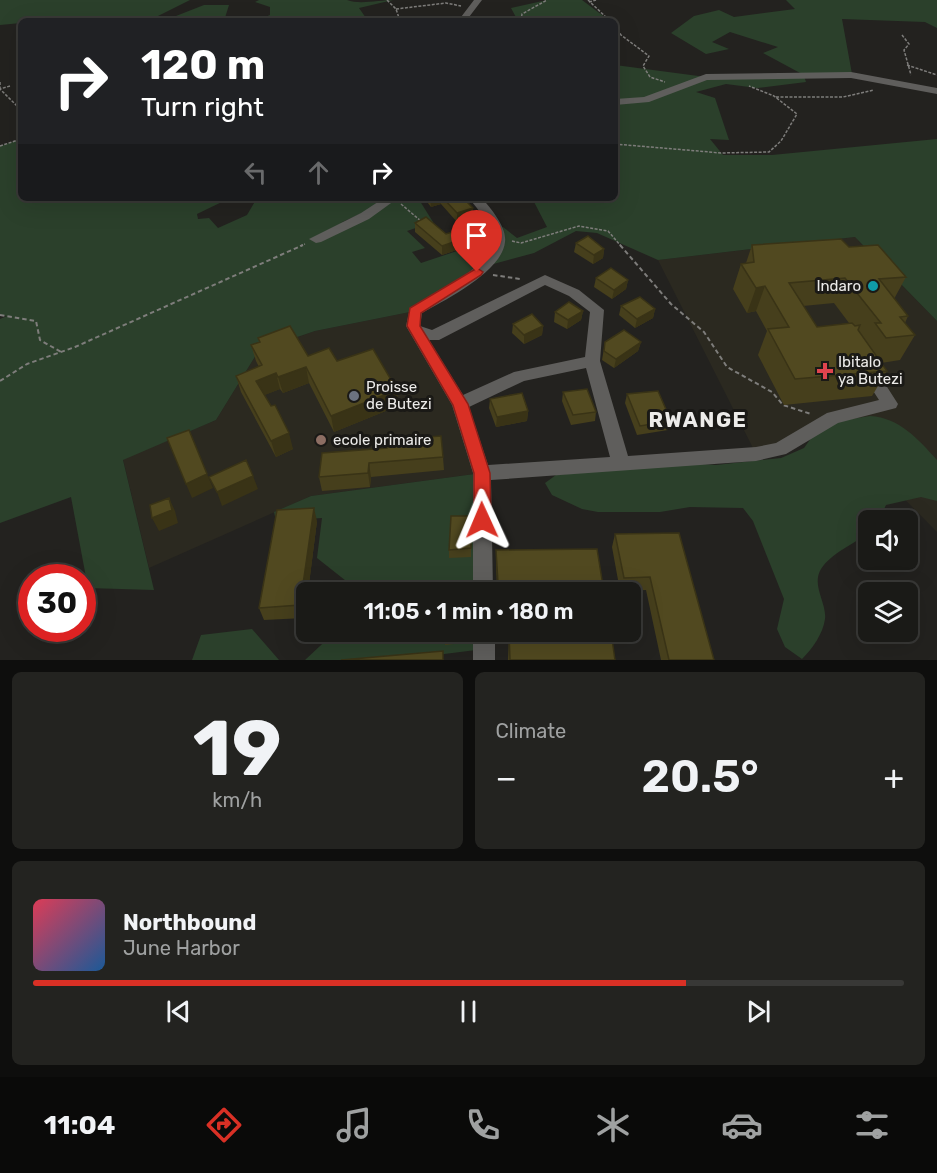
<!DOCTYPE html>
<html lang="en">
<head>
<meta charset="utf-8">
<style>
  body { margin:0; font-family:Rubik,sans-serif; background:#232320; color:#f1f3f6; height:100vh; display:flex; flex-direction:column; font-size:22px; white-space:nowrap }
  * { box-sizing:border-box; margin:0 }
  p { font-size:20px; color:#9fa1a1 }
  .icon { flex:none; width:33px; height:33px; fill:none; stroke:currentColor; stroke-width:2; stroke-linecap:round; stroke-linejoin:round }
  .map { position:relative; height:660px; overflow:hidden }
  .side { display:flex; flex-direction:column; gap:12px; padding:12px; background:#0e0e0d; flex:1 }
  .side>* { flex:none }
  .top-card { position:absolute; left:18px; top:18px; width:600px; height:183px; border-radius:9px; box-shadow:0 6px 24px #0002,0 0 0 2px #383836; background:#202124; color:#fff; overflow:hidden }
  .controls { position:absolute; left:858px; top:510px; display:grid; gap:12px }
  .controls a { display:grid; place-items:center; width:60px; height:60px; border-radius:9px; background:#1a1a17; box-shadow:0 6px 24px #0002,0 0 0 2px #383836; font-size:30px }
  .speed { position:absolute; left:18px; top:564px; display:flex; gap:12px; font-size:30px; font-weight:700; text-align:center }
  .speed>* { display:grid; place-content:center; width:78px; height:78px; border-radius:50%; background:#1a1a17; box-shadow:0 6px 24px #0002,0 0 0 2px #383836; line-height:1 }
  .speed .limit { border:9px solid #d22; background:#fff; color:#111 }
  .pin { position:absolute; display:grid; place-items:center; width:51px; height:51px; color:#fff; margin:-62px -26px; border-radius:50% 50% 50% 0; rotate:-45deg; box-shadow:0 0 6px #0007 }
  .pin .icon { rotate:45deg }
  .me { position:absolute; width:66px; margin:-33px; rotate:359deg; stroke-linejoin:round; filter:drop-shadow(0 0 4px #0008) }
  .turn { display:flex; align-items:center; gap:21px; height:126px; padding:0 24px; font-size:27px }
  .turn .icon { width:78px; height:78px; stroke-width:2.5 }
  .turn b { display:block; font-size:42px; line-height:51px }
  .lanes { display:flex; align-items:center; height:57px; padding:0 24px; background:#0003; justify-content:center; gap:30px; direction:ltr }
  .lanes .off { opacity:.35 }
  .big { font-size:45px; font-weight:600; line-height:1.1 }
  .side .tile { flex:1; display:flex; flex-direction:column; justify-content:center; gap:9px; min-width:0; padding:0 21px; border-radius:9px; background:#232320 }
  .side .dial { align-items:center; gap:0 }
  .dial b { font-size:78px; line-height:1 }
  .song { display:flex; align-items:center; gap:18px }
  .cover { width:72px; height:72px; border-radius:9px; background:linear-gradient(135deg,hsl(350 70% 55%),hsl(210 70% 35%)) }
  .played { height:6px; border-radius:3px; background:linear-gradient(90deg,#d93025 75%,#383836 75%) }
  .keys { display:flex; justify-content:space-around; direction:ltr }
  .heat { display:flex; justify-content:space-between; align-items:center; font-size:33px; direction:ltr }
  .side .tiles { flex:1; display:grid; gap:12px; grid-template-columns:1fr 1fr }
  .tile:last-child { grid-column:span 2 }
  .trip { position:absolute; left:296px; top:582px; width:345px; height:60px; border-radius:9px; background:#1a1a17; box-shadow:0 6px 24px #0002,0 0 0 2px #383836; font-weight:600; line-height:60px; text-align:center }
  .tabs { display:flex; height:96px; justify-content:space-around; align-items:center; background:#0a0a09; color:#9fa1a1 }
  .tabs .icon { width:42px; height:42px }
  .tabs .current { color:#d93025 }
  .tabs b { font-size:27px; color:#f1f3f6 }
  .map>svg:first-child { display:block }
</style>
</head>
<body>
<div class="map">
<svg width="937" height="660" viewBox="0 0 937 660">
  <rect width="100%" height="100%" fill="#23221f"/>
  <path fill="#2b2920" d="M 855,237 L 937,321 L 937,532 L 827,421 L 756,454 L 658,260 Z
    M 415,311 L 412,325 L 432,358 L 482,473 L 311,496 L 149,568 L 123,459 L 216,420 L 259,350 L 315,331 Z"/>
  <path fill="#2b402b" d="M 0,0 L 190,0 L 148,21 L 21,21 L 21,23 L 0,25 Z
    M 259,0 L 347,0 C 359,5 380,0 393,0 L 359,8 L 368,21 L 255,21 L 270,15 L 270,7 L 255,2 Z
    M 547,0 L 582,0 L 610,21 L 518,21 L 511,8 Z
    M 786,0 L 937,0 L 937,28 L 925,22 L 842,19 L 852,74 L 804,76 L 806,82 L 757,88 L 726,84 L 696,92 L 715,98 L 729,140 L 710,139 L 723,155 L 772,155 L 937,139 L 937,321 L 855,237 L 658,260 L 597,233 L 576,231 L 534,253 L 486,266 L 415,311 L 315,331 L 259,350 L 216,420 L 123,460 L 154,590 L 88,588 L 71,497 L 0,523 L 0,319 L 7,316 L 0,315 L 0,146 L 21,139 L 21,198 L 230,198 L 197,214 L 198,219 L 209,218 L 218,228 L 247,215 L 257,198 L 387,198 L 369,210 L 340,223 L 373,212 L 388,198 L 418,198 L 433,222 L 407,231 L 425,248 L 412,252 L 421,263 L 472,246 L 503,227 L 517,238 L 547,227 L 532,198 L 615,198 L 615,65 L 706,77 L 802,74 L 763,53 L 778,47 L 730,32 L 712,42 L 729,49 L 706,54 L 671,33 L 694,16 L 719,10 L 734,17 L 795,9 Z
    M 204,5 L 229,5 L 224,21 L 192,21 L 176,16 Z
    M 870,416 C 900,418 918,439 937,460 L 937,501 L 921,497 L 886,505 L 879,520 L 868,520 L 868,532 C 854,545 832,552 821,569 C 811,585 827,603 825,619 C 823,634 812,649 802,659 L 785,647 L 777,629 L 784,599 L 753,521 L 743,508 L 690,507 L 660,512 L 598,512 L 582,509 L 552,495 L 545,483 L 556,475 L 686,463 L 716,465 L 781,458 L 804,448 L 814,434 L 823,428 L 845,420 Z
    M 482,473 L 483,592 L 360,592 L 317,558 L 322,518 L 276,521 L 274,512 L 311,496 Z
    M 252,629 L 279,660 L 192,660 L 201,635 Z
    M 335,632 L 484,632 L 484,649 L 396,660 L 305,660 Z"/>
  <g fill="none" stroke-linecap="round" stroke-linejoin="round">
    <path stroke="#7e7d7b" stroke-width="1.5" stroke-dasharray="3 1.5" stroke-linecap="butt" d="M 387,0 L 396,9 L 400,21
      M 588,0 L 610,21
      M 589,2 L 596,0
      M 396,9 L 446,3 L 461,6
      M 521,21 L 522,14 L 547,0
      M 615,26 L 621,35 L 649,56 L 643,66 L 650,77 L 665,82
      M 902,35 L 909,44 L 904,50 L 911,75
      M 907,65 L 937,75
      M 0,82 L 0,89
      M 10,86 L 0,89 L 21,110
      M 776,97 L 843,97 L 874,90
      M 615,144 L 721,153 L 769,152 L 781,141 L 797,114 L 774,96 L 749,86
      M 0,146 L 21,139
      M 401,204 L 422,222
      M 512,241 L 521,243 L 579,226 L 608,231 L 621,246
      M 300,246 L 305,244"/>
    <path stroke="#7e7d7b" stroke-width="2" stroke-dasharray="4.5 3" stroke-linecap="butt" d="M 620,245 L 671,304 L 704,332 L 727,367 L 772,392 L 783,405 L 811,414
      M 493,275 L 520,279
      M 0,315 L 36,321 L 40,340 L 61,352
      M 0,381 L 27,364 L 75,347 L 303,245"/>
    <path fill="#5f5e5c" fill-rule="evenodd" d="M 474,0 L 482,0 L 466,21 L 458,21 Z
      M 851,72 L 937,88 L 937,94 L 851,78 L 707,80 L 649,102 L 615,105 L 615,99 L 644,97 L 706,74 Z
      M 384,198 L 398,198 L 369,219 L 321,242 L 316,243 L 309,239 L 361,213 Z
      M 469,198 L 482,198 C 491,209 507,227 505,242 C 502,272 445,300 422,313 L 420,326 L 432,330 L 545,275 L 579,290 L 604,310 L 600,361 L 628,456 L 756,447 L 776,443 L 827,413 L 879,400 L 859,369 L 861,365 L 873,365 L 898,404 L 896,408 L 838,423 L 786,454 L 756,461 L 491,480 L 493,592 L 473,592 L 473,473 L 452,405 L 406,326 L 410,308 C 430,296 496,265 492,238 C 490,222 478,210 469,198 ZM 545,285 L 569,296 L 590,312 L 585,357 L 514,372 L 463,395 L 429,340 L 439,340 ZM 586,368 L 610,457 L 488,465 L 469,407 L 524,381 Z
      M 473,632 L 495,632 L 495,660 L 473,660 Z"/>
  </g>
  <path fill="#463f1c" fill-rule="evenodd" d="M 424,198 L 463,198 L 473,208 L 473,217 L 457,222 L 441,204 L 431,207 Z
    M 415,223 L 446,234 L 477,234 L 477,243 L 442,255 L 415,232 Z
    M 576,243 L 604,249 L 603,258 L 593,264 L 574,252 Z
    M 752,245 L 849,247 L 906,277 L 894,299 L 908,316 L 905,323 L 915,335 L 900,360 L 881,363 L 887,371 L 872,396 L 784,405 L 758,355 L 767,331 L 756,311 L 747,313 L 733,289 L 741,264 L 746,263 ZM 834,303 L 849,323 L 817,327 L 803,306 Z
    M 596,278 L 628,280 L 626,289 L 612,299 L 594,287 Z
    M 621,306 L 655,309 L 653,318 L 635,328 L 619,315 Z
    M 583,311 L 581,320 L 567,329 L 554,322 L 555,312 Z
    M 513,324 L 543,326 L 542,335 L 524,344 L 512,333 Z
    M 258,338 L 308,356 L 337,361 L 397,390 L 398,406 L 334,432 L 309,383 L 283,393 L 280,389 L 264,395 L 293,449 L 276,457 L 241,392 L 236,376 L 259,367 L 256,361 L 251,345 L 259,342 Z
    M 605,342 L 641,342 L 638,351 L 614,368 L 602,360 Z
    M 563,392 L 596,412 L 595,421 L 571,425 L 562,401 Z
    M 627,394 L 671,421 L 668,430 L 637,435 L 625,403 Z
    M 490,399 L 528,411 L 527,421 L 496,427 L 489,408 Z
    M 322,453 L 443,457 L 444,470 L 371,477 L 370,487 L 322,491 L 319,477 Z
    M 471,516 L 471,557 L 449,558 L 449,550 Z
    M 317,521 L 308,592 L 306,592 L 304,618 L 264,620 L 259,608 Z
    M 615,534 L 714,660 L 661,660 L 646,590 L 620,591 L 612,547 Z
    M 496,550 L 604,592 L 497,592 L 496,563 Z
    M 444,632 L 471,632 L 471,642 L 445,645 Z
    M 509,632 L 611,632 L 615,660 L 508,660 Z"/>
  <path fill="#393316" d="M 430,198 L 441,198 L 441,204 L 431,207 Z
    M 473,208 L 473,217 L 457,222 L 457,213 Z
    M 477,234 L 477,243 L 442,255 L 442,246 Z
    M 604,249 L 603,258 L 593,264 L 594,255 Z
    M 628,280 L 626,289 L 612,299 L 614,290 Z
    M 765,286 L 756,311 L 747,313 L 756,288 Z
    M 655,309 L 653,318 L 635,328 L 637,319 Z
    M 583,311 L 581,320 L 567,329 L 568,320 Z
    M 543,326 L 542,335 L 524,344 L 524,335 Z
    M 641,342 L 638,351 L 614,368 L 616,359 Z
    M 306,367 L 309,383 L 283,393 L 278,377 Z
    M 276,373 L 280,389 L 260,397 L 256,381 Z
    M 397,390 L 398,406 L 334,432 L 331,416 Z
    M 528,411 L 527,421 L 496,427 L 497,417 Z
    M 289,433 L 293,449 L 276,457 L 271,441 Z
    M 369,463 L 371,477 L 370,487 L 368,473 Z
    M 207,474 L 213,488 L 192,498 L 186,484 Z
    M 253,476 L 258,489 L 222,506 L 217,492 Z
    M 169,498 L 175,511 L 178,523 L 159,531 L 152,518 Z
    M 314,508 L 317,521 L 308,592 L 306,592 L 306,605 L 304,618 L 300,605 Z"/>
  <path fill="#514920" stroke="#393316" stroke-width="1.5" d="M 443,198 L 463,198 L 473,208 L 457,213 Z
    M 426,217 L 446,234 L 474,225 L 477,234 L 442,246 L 415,223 Z
    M 588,236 L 604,249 L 594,255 L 576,243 Z
    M 841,239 L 849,247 L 878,245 L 906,277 L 879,279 L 908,316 L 900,317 L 915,335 L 886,338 L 875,323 L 881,323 L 845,278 L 789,283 L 817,327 L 852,323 L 855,326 L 860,325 L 858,330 L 887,371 L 795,379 L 768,329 L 789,327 L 765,286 L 756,288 L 741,264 L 754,262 L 752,245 Z
    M 611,268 L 628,280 L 614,290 L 596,278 Z
    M 640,297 L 655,309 L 637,319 L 621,306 Z
    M 569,302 L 583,311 L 568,320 L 555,312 Z
    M 532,314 L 543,326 L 524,335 L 513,324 Z
    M 290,326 L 308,356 L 329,348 L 337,361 L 373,349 L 397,390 L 331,416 L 306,367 L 278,377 L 276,373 L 256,381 L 271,406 L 275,405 L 289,433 L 271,441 L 236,376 L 262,365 L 251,345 L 260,342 L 258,338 Z
    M 624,330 L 641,342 L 616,359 L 604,351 L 605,342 Z
    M 587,389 L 596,412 L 573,415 L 563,392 Z
    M 658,391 L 671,421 L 640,426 L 627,394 Z
    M 522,393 L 528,411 L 497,417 L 490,399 Z
    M 189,430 L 207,474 L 186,484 L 167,438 Z
    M 441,436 L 443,457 L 369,463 L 368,473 L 319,477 L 322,453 L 387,448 L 387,440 Z
    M 246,460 L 253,476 L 217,492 L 209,477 Z
    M 169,498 L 172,510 L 152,518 L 150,505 Z
    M 314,508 L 300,605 L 259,608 L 277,510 Z
    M 451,516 L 471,516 L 471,548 L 449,550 Z
    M 679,533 L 714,660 L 669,660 L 650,577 L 624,578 L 615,534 Z
    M 597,549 L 604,592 L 568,592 L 567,581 L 498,583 L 496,550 Z
    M 444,632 L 471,632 L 471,634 L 444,637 Z
    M 509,632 L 611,632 L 615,660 L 510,660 Z
    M 443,651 L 443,660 L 341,660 Z"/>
  <path fill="#d93025" stroke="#8d1f18" stroke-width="1.5" d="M 477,268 L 483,272 L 481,275 L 421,313 L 420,326 L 468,404 L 490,473 L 491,520 L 489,525 L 482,527 L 476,525 L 474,520 L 474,473 L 453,405 L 407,326 L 410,308 Z"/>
  <circle fill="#0f9aa8" stroke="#1a1916" stroke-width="2" cx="873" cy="286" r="6"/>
  <path fill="#e0444e" stroke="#1a1916" stroke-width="2" d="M822 362h6v6h6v6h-6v6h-6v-6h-6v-6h6z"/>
  <circle fill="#6b7280" stroke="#1a1916" stroke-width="2" cx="354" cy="396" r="6"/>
  <circle fill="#8d6e63" stroke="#1a1916" stroke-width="2" cx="321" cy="440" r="6"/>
  <g text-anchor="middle" stroke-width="6" stroke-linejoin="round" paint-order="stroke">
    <g font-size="15" fill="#ecebe9" stroke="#1a1916" text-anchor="start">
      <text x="861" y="291" text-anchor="end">Indaro</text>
      <text x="838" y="367">Ibitalo<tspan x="838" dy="17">ya Butezi</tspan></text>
      <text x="366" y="392">Proisse<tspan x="366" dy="17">de Butezi</tspan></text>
      <text x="333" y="445">ecole primaire</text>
    </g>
    <g font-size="21" font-weight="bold" letter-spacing="1.5" fill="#ecebe9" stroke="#1a1916">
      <text x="698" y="427">RWANGE</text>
    </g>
  </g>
</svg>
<div class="controls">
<a><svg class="icon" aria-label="sound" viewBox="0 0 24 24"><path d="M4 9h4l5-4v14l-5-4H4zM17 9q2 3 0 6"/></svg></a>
<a><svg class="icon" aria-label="layers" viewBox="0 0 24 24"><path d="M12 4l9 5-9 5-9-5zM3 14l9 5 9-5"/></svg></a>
</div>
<div class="speed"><div class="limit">30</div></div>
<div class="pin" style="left:477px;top:272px;background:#d93025"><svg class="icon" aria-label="arrive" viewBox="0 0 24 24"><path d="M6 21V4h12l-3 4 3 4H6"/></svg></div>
<svg class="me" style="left:482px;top:520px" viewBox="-20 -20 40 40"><path d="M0-17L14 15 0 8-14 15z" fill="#d93025" stroke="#fff" stroke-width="4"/></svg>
<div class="trip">11:05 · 1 min · 180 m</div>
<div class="top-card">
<div class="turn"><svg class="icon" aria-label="right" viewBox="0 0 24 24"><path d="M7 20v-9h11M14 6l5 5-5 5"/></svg><div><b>120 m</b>Turn right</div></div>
<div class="lanes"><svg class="icon off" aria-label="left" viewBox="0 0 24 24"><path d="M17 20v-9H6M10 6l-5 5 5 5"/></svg><svg class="icon off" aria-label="ahead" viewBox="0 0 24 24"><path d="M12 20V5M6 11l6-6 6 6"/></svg><svg class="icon" aria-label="right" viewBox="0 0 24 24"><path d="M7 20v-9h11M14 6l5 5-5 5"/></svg></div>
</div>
</div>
<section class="side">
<div class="tiles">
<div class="tile dial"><b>19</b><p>km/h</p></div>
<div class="tile"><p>Climate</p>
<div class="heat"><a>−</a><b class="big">20.5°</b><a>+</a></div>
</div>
<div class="tile">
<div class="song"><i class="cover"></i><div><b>Northbound</b><p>June Harbor</p></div></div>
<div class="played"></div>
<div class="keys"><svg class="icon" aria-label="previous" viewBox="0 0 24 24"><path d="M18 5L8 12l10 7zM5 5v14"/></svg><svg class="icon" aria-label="pause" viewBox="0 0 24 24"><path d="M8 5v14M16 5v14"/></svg><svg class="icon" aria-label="next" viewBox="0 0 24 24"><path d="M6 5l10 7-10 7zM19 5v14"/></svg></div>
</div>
</div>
</section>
<nav class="tabs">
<b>11:04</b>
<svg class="icon current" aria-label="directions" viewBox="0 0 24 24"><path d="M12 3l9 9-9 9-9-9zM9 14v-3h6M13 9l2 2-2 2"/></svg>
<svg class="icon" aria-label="music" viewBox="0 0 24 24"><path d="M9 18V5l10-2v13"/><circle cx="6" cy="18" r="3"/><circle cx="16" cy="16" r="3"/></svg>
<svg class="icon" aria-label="phone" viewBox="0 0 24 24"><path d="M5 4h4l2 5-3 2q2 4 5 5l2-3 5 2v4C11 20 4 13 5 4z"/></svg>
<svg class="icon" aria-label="climate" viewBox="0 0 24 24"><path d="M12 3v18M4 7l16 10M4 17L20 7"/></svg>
<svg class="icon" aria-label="car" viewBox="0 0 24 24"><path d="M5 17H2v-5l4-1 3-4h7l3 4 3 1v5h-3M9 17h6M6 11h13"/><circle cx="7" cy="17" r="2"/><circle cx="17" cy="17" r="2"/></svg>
<svg class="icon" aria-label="filters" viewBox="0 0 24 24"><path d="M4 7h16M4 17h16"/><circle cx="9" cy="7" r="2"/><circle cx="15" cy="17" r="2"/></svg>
</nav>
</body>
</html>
